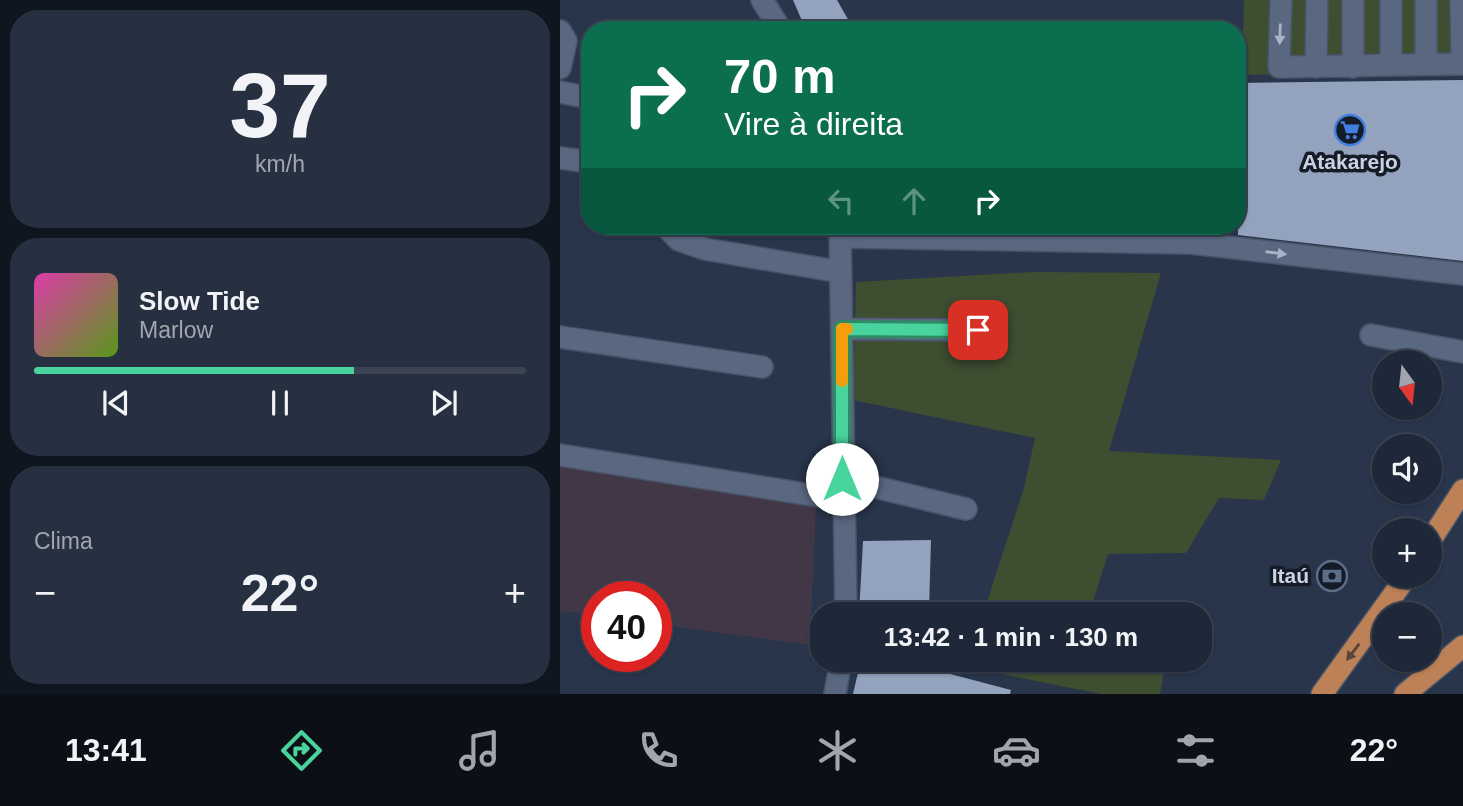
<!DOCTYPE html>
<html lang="pt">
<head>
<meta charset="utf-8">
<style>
  body { margin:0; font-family:Arial,sans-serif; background:#263040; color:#f1f3f6; height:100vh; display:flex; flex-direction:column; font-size:26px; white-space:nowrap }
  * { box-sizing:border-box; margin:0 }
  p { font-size:23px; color:#a1a6ae }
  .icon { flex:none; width:38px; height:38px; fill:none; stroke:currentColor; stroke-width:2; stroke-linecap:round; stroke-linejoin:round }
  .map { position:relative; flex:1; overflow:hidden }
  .details { display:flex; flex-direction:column; gap:10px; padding:10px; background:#10161f; width:560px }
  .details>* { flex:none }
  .top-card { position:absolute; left:21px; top:21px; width:665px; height:214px; border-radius:28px; box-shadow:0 2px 5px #0004,0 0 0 2px #3c4453; background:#0b6e4f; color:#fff; overflow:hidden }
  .needle { width:46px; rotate:165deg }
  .buttons { position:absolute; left:812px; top:350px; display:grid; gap:14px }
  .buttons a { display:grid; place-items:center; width:70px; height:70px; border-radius:50%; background:#1e2838; box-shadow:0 2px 5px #0004,0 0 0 2px #3c4453; font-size:35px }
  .speed { position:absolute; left:21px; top:581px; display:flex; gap:14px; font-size:35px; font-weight:700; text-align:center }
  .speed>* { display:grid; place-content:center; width:91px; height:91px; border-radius:50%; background:#1e2838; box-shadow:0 2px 5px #0004,0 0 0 2px #3c4453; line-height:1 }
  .speed .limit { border:10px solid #d22; background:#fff; color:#111 }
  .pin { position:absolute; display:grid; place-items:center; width:60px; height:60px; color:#fff; margin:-30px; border-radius:14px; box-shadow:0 4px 10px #0006 }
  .me { position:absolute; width:77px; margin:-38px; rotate:0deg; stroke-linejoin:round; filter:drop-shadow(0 0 5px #0008) }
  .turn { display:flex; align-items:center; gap:24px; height:147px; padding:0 28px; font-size:32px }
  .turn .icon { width:91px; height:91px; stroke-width:2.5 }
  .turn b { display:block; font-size:49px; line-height:60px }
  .lanes { display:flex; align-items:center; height:66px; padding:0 28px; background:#0003; justify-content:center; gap:35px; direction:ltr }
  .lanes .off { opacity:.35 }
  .big { font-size:52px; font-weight:700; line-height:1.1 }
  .details .widget { flex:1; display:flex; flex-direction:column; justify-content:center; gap:10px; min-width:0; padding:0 24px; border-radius:28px; background:#263040 }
  .details .dial { align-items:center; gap:0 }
  .dial b { font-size:91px; line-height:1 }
  .song { display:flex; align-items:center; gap:21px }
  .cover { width:84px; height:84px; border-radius:10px; background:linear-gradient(135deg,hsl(320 70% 55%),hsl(90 70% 35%)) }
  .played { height:7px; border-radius:4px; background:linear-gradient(90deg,#49d49d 65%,#3c4453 65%) }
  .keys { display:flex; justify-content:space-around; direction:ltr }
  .heat { display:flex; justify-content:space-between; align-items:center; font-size:38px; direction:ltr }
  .trip { position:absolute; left:250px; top:602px; width:402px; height:70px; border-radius:28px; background:#1e2838; box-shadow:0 2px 5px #0004,0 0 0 2px #3c4453; font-weight:700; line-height:70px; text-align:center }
  .menu { display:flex; height:112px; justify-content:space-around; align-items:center; background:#0c1016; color:#a1a6ae }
  .menu .icon { width:49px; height:49px }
  .menu .on { color:#49d49d }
  .menu b { font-size:32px; color:#f1f3f6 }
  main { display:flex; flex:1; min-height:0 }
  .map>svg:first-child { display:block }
</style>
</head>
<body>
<main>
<section class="details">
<div class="widget dial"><b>37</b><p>km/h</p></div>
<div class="widget">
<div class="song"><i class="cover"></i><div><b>Slow Tide</b><p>Marlow</p></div></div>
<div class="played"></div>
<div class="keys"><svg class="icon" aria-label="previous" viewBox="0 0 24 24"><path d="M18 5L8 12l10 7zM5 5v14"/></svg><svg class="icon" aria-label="pause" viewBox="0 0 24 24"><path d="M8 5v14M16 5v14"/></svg><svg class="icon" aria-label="next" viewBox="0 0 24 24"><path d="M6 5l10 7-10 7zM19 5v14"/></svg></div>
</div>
<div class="widget"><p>Clima</p>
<div class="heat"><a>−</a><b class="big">22°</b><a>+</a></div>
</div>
</section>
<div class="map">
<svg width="903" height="694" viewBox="0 0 903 694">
  <rect width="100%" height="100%" fill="#28354b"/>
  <path fill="#423747" d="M 0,467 L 256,506 L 250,645 L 96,624 L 96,597 L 37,597 L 37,616 L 0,611 Z"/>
  <path fill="#3e4e31" d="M 684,0 L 903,0 L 903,70 L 682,75 Z
    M 473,272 L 601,273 L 549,451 L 721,460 L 704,500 L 659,498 L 626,553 L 548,554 L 529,614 L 423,614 L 464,488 L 475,438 L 293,400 L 296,282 Z
    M 409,660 L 606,660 L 600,694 L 541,694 L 406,667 Z"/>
  <path fill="#93a3be" d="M 233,0 L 277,0 L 294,30 L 246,30 Z
    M 903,80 L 903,261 L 678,235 L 677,83 Z
    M 371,540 L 369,612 L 299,614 L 303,541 Z
    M 301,660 L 337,660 L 451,690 L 450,694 L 293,694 Z"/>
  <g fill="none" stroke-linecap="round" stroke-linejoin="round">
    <g stroke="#485366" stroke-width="24">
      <path id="minor" d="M 202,0 L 221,30
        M 721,0 L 719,67 L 831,65
        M 831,0 L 831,65 L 903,64
        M 901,0 L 902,64
        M 0,31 L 6,41 L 0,68
        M 866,64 L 866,0
        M 756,67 L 757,0
        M 793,67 L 793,0
        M 0,92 L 30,98
        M 0,158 L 30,162
        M 105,226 L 119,240 L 145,249 L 281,272
        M 280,226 L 286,614
        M 281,237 L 631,243 L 903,274
        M 282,329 L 418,330
        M 811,335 L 903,352
        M 0,337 L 202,367
        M 0,455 L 283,500
        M 282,479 L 406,509
        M 275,694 L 281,660"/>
    </g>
    <g stroke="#485366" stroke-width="24">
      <path id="highway" d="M 870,541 L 903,490
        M 762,694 L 847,576
        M 845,694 L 903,646"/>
    </g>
    <use href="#minor" stroke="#596781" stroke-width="21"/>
    <use href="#highway" stroke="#bd8157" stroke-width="21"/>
  </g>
  <defs><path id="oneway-solid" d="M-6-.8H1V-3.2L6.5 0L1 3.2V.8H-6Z" transform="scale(1.75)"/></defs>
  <g fill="#a9b3c5">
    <use href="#oneway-solid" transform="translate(720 34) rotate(92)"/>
    <use href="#oneway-solid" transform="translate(716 253) rotate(7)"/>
  </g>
  <use fill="#59443a" href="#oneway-solid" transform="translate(793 652) rotate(127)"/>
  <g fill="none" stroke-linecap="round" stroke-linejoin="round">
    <g stroke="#2f8a66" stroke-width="18">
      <path id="route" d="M 282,479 L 282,329 L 418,330"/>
    </g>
    <use href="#route" stroke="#49d49d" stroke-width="12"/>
    <path stroke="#f59e0b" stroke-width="12" d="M 282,381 L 282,329 L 287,329"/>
  </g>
  <defs>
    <g id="supermarket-ring" transform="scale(1.575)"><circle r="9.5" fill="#161c27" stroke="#3f7fe0" stroke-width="1.5"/><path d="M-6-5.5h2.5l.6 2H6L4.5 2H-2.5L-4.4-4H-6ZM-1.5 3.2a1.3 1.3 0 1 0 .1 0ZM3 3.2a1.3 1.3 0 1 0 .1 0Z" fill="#3f7fe0"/></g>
    <g id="bank-ring" transform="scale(1.575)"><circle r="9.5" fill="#161c27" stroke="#5c6f8a" stroke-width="1.5"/><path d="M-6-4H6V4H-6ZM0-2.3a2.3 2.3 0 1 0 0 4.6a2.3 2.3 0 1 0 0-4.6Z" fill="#5c6f8a"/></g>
  </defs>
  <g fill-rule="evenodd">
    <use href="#supermarket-ring" x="790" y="130"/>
    <use href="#bank-ring" x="772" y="576"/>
  </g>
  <g text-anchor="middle" stroke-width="7" stroke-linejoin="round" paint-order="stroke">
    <g font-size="21" font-weight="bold" fill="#cbd3e2" stroke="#161c27">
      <text x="790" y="169">Atakarejo</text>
      <text x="749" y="583" text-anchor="end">Itaú</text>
    </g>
  </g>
</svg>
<div class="buttons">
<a><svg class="needle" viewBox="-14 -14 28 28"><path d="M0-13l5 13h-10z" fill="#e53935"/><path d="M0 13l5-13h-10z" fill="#a1a6ae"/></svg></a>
<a><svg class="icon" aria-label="sound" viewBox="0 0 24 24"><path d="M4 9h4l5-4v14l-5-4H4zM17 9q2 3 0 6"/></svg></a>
<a>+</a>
<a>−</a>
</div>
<div class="speed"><div class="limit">40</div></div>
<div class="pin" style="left:418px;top:330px;background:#d93025"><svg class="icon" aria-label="arrive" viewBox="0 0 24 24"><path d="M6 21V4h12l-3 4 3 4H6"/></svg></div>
<svg class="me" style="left:282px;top:479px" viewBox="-20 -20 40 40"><circle r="19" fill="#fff"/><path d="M0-13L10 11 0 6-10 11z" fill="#49d49d"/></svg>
<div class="trip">13:42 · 1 min · 130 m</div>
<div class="top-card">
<div class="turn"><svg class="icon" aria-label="right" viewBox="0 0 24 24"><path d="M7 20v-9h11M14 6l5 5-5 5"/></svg><div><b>70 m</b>Vire à direita</div></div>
<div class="lanes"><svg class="icon off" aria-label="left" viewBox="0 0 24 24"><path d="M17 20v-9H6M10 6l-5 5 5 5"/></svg><svg class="icon off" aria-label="ahead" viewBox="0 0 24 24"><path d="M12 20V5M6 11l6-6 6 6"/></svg><svg class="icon" aria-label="right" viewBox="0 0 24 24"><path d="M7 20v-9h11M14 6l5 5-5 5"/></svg></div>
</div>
</div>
</main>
<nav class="menu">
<b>13:41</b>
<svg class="icon on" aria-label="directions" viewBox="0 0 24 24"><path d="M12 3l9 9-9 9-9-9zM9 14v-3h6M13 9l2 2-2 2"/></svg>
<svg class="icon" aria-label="music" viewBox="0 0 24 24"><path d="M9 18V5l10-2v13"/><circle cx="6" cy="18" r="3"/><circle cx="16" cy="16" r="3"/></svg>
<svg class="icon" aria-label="phone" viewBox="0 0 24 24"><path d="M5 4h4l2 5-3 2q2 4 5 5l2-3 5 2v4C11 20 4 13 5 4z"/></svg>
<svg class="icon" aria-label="climate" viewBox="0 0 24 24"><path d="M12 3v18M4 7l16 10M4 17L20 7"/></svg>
<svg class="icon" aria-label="car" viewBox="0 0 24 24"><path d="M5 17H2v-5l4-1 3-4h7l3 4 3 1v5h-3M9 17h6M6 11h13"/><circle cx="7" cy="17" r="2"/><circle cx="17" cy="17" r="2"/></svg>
<svg class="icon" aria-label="filters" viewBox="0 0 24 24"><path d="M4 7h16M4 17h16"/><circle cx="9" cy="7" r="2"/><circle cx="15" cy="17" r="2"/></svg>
<b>22°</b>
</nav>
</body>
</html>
